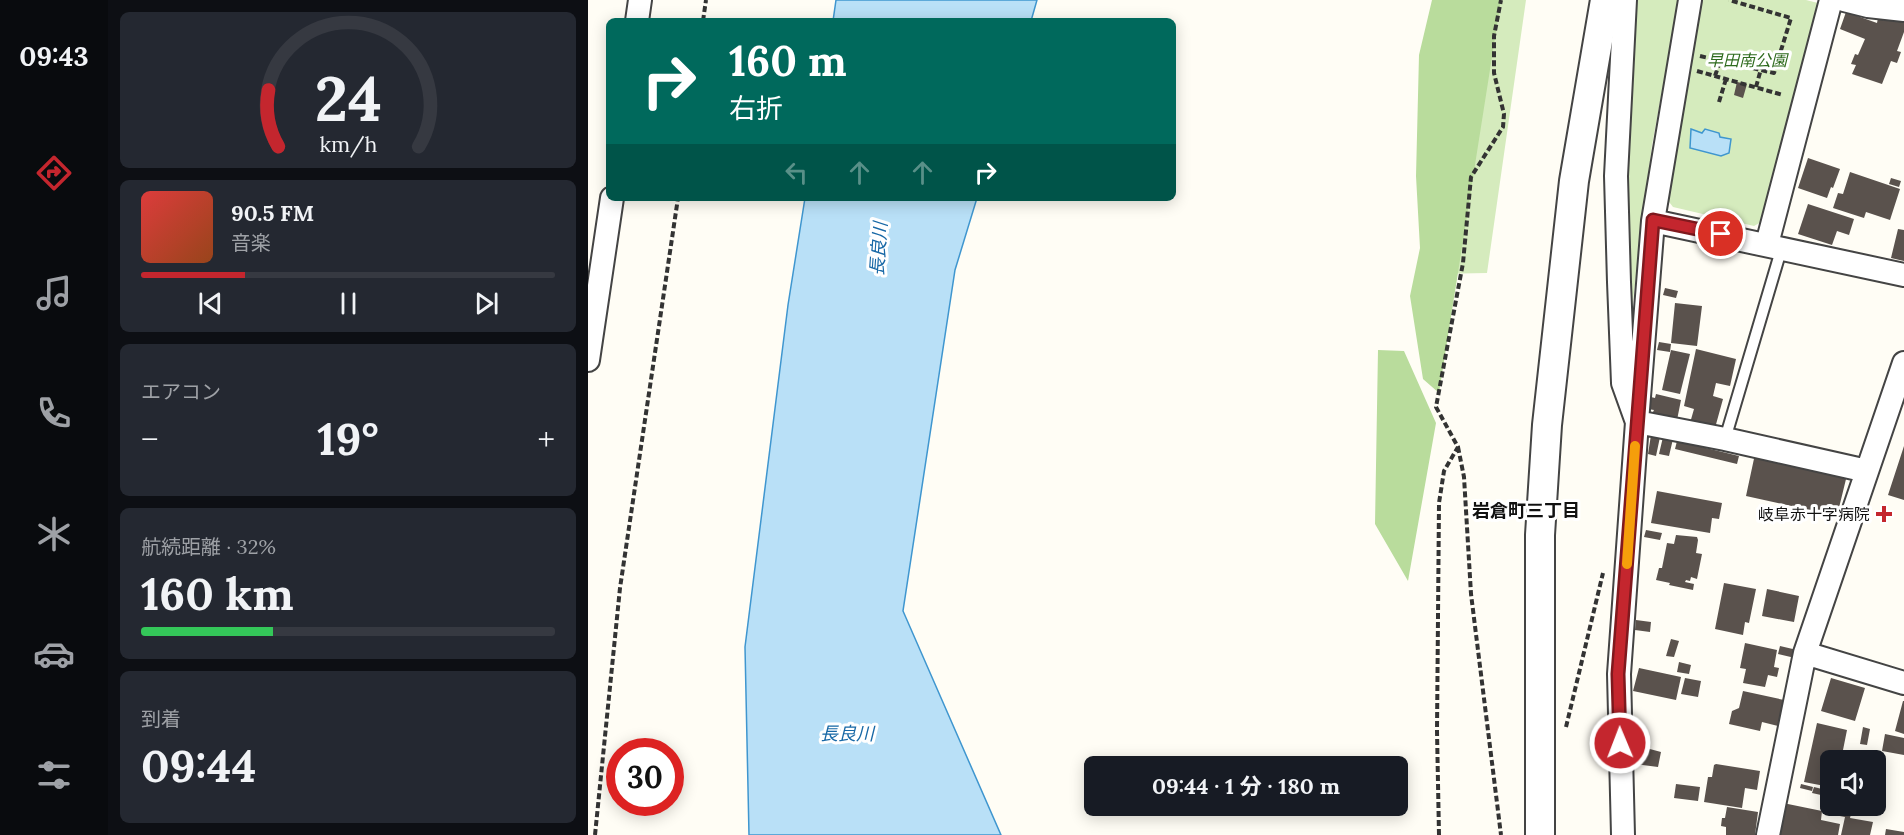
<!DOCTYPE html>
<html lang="ja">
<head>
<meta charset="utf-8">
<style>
  body { margin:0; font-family:Lora,"Noto Sans JP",serif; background:#242831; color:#f1f3f6; height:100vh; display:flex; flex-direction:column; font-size:22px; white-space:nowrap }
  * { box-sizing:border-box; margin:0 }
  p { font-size:20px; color:#9ea1a6 }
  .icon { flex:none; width:33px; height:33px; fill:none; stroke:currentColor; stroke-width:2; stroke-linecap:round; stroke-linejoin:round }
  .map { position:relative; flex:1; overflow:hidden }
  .sheet { display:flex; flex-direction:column; gap:12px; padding:12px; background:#0d0f14; width:480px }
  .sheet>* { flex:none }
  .banner { position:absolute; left:18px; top:18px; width:570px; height:183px; border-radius:9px; box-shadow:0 3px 15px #0003; background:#00695c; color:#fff; overflow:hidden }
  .buttons { position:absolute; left:1232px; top:750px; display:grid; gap:12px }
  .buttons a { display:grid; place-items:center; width:66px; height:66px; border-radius:9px; background:#171b24; box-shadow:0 3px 15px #0003; font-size:30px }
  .speed { position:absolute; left:18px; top:738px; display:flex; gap:12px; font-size:30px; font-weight:700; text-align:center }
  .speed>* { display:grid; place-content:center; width:78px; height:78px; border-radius:50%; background:#171b24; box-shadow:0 3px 15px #0003; line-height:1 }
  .speed .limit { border:9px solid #d22; background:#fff; color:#111 }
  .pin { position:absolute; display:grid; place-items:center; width:51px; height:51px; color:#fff; margin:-26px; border:3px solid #fff; border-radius:50%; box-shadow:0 2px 6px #0007 }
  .me { position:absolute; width:66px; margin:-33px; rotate:359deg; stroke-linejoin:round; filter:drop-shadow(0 0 4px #0008) }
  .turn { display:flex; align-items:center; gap:21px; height:126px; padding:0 24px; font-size:27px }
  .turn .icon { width:78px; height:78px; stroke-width:2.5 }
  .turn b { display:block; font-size:42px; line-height:51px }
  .lanes { display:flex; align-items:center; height:57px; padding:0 24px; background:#0003; justify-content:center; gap:30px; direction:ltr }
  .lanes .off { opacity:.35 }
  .big { font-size:45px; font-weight:700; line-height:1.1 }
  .sheet .card { flex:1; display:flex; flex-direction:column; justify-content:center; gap:9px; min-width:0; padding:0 21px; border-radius:9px; background:#242831 }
  .sheet .dial { align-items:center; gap:0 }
  .dial svg { height:156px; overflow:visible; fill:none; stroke:#363941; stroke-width:7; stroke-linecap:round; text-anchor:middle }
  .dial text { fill:#f1f3f6; stroke:none }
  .song { display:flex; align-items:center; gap:18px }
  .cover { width:72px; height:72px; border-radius:9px; background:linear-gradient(135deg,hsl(0 70% 55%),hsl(20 70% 35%)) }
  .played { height:6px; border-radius:3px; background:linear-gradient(90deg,#c4262e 25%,#363941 25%) }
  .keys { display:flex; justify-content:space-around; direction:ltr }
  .heat { display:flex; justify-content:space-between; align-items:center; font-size:33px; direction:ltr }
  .charge { height:9px; border-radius:4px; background:linear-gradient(90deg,#34c759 32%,#363941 0) }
  .trip { position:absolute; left:496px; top:756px; width:324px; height:60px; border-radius:9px; background:#171b24; box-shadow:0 3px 15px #0003; font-weight:700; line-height:60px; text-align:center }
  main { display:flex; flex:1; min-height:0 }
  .tab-bar { display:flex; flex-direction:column; width:108px; justify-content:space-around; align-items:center; background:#090b0e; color:#9ea1a6 }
  .tab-bar .icon { width:42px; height:42px }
  .tab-bar .active { color:#c4262e }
  .tab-bar b { font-size:27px; color:#f1f3f6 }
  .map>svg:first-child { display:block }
</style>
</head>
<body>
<main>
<nav class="tab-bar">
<b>09:43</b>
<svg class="icon active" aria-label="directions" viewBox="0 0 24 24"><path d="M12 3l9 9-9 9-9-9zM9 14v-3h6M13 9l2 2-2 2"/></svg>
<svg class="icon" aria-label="music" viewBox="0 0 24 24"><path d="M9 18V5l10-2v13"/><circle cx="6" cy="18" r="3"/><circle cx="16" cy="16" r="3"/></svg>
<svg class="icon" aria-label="phone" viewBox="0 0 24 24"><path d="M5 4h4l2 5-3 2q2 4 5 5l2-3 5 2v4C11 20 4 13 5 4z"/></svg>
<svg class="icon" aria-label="climate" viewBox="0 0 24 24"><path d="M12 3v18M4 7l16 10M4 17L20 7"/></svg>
<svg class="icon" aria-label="car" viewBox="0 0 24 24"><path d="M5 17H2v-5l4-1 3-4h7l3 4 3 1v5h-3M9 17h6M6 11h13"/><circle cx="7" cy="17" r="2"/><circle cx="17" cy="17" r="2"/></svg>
<svg class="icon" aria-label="filters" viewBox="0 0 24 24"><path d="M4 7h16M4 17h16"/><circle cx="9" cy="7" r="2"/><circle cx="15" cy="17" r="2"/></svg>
</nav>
<section class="sheet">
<div class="card dial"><svg viewBox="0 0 100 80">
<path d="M14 69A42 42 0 1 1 86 69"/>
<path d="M14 69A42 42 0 0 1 9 40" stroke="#c4262e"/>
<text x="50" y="56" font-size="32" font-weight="700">24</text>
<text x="50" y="72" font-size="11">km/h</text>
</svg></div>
<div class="card">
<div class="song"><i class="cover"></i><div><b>90.5 FM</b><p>音楽</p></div></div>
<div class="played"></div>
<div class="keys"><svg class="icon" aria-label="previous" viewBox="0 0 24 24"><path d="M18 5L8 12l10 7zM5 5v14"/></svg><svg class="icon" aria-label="pause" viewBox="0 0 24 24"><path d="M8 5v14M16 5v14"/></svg><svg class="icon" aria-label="next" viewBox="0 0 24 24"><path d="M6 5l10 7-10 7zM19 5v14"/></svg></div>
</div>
<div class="card"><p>エアコン</p>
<div class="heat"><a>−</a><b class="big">19°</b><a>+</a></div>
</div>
<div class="card"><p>航続距離 · 32%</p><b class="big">160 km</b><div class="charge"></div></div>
<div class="card"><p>到着</p><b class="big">09:44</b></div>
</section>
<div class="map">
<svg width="1316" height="835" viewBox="0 0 1316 835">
  <rect width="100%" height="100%" fill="#fffdf5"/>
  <path fill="#d5ebbd" d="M 891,0 L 938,0 L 899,273 L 848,274 Z
    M 1047,0 L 1091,0 L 1064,145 L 1044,309 L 1036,158 Z
    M 1110,0 L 1218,0 L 1230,3 L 1233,9 L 1175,221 L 1166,226 L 1085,207 L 1078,198 Z"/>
  <path fill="#b9dc9c" d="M 844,0 L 913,0 L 851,393 L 835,379 L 822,296 L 832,248 L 828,176 L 831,55 Z
    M 790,350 L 816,351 L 848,423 L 820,581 L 787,524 Z"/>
  <path fill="#b9e0f7" stroke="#3f96cf" stroke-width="1.5" d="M 248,0 L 449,0 L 443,21 L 245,21 Z
    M 1103,129 L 1114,133 L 1117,129 L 1131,133 L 1132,137 L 1143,139 L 1141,153 L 1133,156 L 1102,148 Z
    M 217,198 L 389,198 L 367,270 L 315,611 L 413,835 L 161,835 L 157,647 L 200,305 Z"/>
  <path fill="#5a524d" d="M 1258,12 L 1289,23 L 1290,18 L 1298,21 L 1299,19 L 1303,21 L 1304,18 L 1316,23 L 1316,32 L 1309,51 L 1313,52 L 1309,63 L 1303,61 L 1294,84 L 1264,74 L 1268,65 L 1263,64 L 1267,54 L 1270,55 L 1277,39 L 1252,29 Z
    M 1149,82 L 1159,84 L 1155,98 L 1146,95 Z
    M 1220,158 L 1252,169 L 1245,188 L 1243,187 L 1239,198 L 1210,188 Z
    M 1262,172 L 1312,189 L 1302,220 L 1278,212 L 1276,218 L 1245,208 L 1250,193 L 1255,194 Z
    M 1303,178 L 1313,181 L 1311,187 L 1301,184 Z
    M 1220,204 L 1266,219 L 1261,235 L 1249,231 L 1244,245 L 1210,234 Z
    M 1310,229 L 1316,230 L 1316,261 L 1303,258 Z
    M 1077,288 L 1090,291 L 1088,298 L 1075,295 Z
    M 1087,303 L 1114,306 L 1109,346 L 1083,343 Z
    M 1071,342 L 1083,344 L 1082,352 L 1069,350 Z
    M 1108,349 L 1148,359 L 1142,386 L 1128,383 L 1125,396 L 1135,399 L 1127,428 L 1102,423 L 1106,409 L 1096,406 Z
    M 1083,350 L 1102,354 L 1092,394 L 1074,390 Z
    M 1068,394 L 1093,400 L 1089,420 L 1064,414 L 1066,410 L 1060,409 L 1063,397 L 1067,398 Z
    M 1063,435 L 1072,437 L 1068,456 L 1060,454 Z
    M 1075,437 L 1085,439 L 1081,456 L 1071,454 Z
    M 1089,441 L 1151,456 L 1149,464 L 1087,449 Z
    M 1316,446 L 1316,500 L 1300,495 Z
    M 1167,454 L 1259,475 L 1249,516 L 1158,496 Z
    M 1069,491 L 1134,503 L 1131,519 L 1124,518 L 1122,533 L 1063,523 Z
    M 1058,530 L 1074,533 L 1072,540 L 1056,537 Z
    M 1088,535 L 1109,537 L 1110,540 L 1108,553 L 1114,554 L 1109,579 L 1103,577 L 1102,581 L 1098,580 L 1097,582 L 1106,584 L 1105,590 L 1081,585 L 1082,583 L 1068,580 L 1071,568 L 1074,568 L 1079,543 L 1086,544 Z
    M 1136,583 L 1168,589 L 1161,623 L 1157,622 L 1155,635 L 1127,629 Z
    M 1179,589 L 1211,596 L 1206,622 L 1174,616 Z
    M 1048,620 L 1063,622 L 1062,632 L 1047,630 Z
    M 1083,639 L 1091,641 L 1086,657 L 1078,656 Z
    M 1157,643 L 1189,650 L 1186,667 L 1191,668 L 1189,677 L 1180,675 L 1177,687 L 1155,683 L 1158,669 L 1152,668 Z
    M 1192,646 L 1209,650 L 1207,658 L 1190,654 Z
    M 1091,662 L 1103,665 L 1101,674 L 1089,672 Z
    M 1051,668 L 1093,677 L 1088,700 L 1045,691 Z
    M 1097,678 L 1113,681 L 1110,697 L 1093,694 Z
    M 1243,678 L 1277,688 L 1267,721 L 1233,711 Z
    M 1155,691 L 1196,700 L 1190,726 L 1174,722 L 1172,731 L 1141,724 L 1144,711 L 1151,708 Z
    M 1315,701 L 1316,701 L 1316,734 L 1307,731 Z
    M 1229,723 L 1259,730 L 1253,760 L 1242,760 L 1242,787 L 1216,782 Z
    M 1275,727 L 1282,729 L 1279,745 L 1272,744 Z
    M 1297,734 L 1316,738 L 1316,755 L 1294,751 Z
    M 1047,745 L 1073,752 L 1070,767 L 1047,764 Z
    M 1128,764 L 1172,771 L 1169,790 L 1157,788 L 1154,808 L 1116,802 L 1120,777 L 1124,777 L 1126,765 Z
    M 1088,784 L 1112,787 L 1110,801 L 1086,798 Z
    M 1213,784 L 1225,787 L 1224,791 L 1212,788 Z
    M 1226,787 L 1234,789 L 1233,795 L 1224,793 Z
    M 1236,788 L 1239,788 L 1235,810 L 1232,809 Z
    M 1241,788 L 1242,806 L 1265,806 L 1262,818 L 1285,822 L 1282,835 L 1253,835 L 1257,817 L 1236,813 Z
    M 1195,803 L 1234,811 L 1233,820 L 1252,824 L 1250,835 L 1188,835 Z
    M 1139,807 L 1170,812 L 1167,835 L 1138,835 L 1138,827 L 1133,826 L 1134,818 L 1137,818 Z
    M 1298,829 L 1316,832 L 1316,835 L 1297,835 Z"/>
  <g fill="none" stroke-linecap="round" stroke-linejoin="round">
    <g stroke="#444" stroke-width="14">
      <path id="service" d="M 1137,439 L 1194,247"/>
    </g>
    <g stroke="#444" stroke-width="26">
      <path id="minor" d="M 1102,0 L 1065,221 L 1049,422 L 1137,439 L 1279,471
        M 1256,0 L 1280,6 L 1316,10
        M 49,21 L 52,0
        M 1065,221 L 1316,275
        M 1179,244 L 1243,0
        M 0,360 L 24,198
        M 1217,653 L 1316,363
        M 1035,835 L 1031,674 L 1049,422 L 1035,383 L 1031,282 L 1028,176 L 1037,0
        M 1180,835 L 1217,653 L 1316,683"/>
    </g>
    <g stroke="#444" stroke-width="32">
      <path id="tertiary" d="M 952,835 L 952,535 L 959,425 L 986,181 L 1017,0"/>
    </g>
    <path stroke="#333" stroke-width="4" stroke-dasharray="6 3" stroke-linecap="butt" d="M 115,21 L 118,0
      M 1112,56 L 1186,73 L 1203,18 L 1141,0
      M 1109,71 L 1195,95
      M 1127,76 L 1132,61
      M 1168,87 L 1173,69
      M 1131,102 L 1138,79
      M 870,447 L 876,477 L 883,594 L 913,835
      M 978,727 L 1015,573
      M 7,835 L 32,588 L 90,198
      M 851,835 L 849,731 L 851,503 L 856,471 L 870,447 L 848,407 L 875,263 L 883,177 L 915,127 L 916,114 L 906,73 L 906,36 L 913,0"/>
    <use href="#service" stroke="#fff" stroke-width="10"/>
    <use href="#minor" stroke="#fff" stroke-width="22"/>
    <use href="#tertiary" stroke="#fff" stroke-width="28"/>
  </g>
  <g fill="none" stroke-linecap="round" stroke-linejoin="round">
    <g stroke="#7f191e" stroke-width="15">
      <path id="route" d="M 1032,743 L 1030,674 L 1065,220 L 1133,234"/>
    </g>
    <use href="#route" stroke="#c4262e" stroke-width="10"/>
    <path stroke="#f59e0b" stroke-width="10" d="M 1039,564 L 1047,446"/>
  </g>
  <path fill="#c4262e" stroke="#fff" stroke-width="2" d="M1293 505h6v6h6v6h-6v6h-6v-6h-6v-6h6z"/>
  <g text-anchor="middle" stroke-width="6" stroke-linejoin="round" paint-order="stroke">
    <g font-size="16" font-style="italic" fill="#2f6b1f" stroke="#fff">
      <text x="1159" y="66">早田南公園</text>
    </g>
    <g font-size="16" fill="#111" stroke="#fff" text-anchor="end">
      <text x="1282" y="520">岐阜赤十字病院</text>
    </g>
    <g font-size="18" font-style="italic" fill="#1768a6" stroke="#fff">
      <text transform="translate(291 249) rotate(-86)" y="6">長良川</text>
      <text x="259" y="740">長良川</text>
    </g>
    <g font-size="18" font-weight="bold" fill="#111" stroke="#fff">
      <text x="938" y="517">岩倉町三丁目</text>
    </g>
  </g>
</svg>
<div class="buttons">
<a><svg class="icon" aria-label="sound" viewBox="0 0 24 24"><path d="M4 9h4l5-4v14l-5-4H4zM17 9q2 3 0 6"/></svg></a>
</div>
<div class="speed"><div class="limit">30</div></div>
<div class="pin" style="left:1133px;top:234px;background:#d93025"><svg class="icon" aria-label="arrive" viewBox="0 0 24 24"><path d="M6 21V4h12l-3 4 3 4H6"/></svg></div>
<svg class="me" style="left:1032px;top:743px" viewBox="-20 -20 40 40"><circle r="17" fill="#c4262e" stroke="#fff" stroke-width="3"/><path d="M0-11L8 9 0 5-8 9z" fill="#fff"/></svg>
<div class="trip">09:44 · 1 分 · 180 m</div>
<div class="banner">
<div class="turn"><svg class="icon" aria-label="right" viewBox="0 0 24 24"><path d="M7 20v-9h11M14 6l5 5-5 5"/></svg><div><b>160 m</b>右折</div></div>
<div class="lanes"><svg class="icon off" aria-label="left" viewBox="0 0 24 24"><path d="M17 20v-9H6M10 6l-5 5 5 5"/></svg><svg class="icon off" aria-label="ahead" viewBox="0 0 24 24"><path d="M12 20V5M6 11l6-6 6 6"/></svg><svg class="icon off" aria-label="ahead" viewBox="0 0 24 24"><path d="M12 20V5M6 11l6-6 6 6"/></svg><svg class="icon" aria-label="right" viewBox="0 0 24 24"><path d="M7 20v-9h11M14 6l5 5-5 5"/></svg></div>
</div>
</div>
</main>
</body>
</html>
